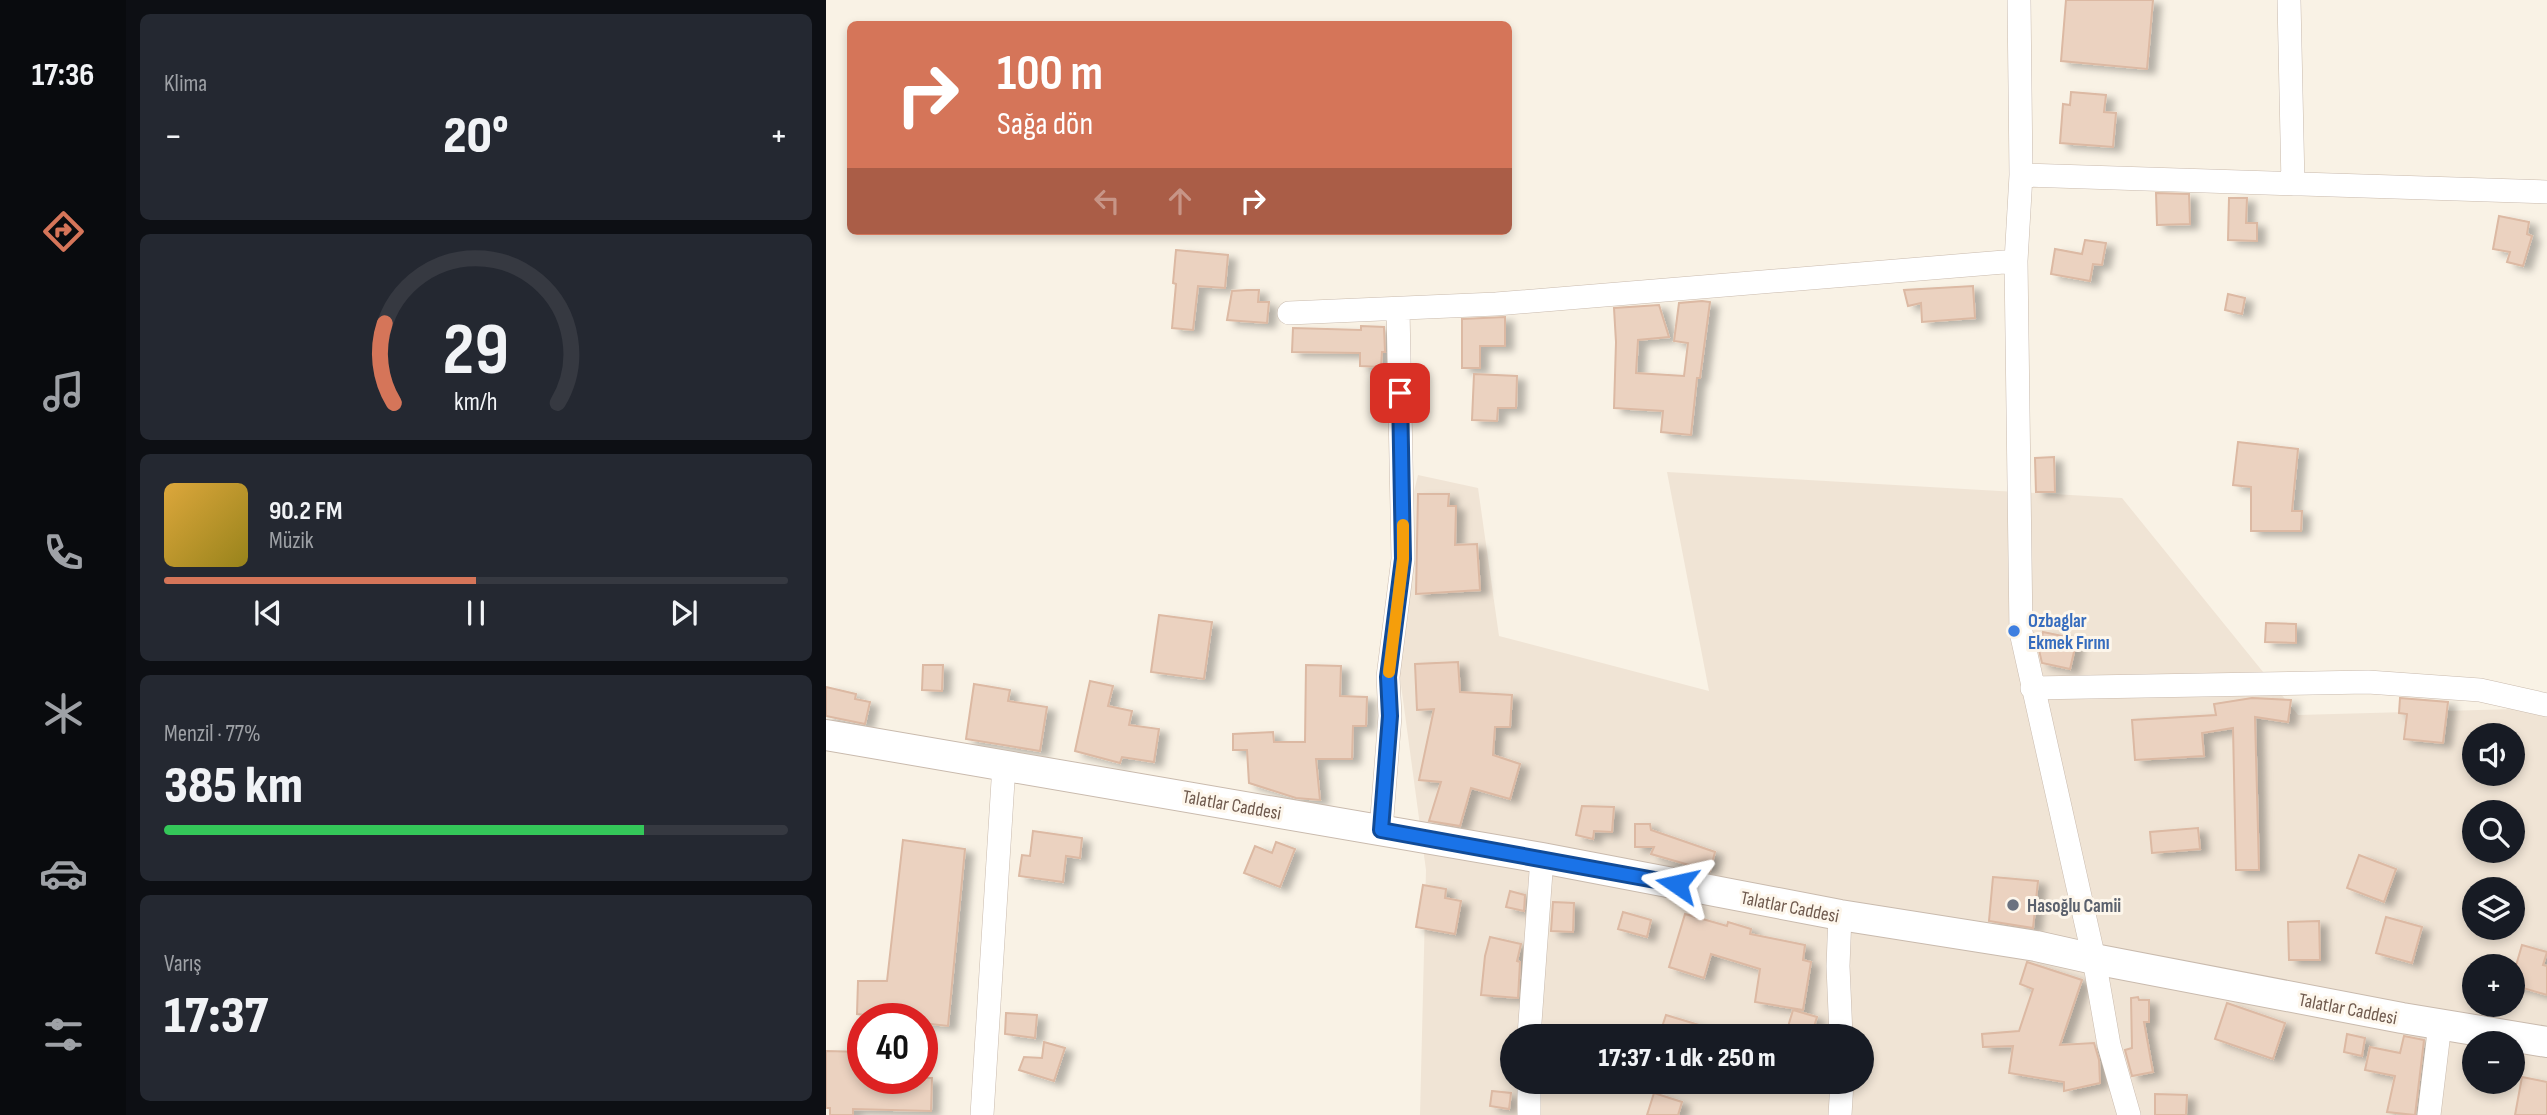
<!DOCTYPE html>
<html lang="tr">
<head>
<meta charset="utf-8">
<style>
  body { margin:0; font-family:"Sofia Sans Condensed",sans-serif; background:#242831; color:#f1f3f6; height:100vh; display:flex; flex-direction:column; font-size:26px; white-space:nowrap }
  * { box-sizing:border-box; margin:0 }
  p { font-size:23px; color:#9ea1a6 }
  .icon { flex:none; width:38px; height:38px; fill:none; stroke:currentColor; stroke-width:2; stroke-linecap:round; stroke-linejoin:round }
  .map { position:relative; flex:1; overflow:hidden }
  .drawer { display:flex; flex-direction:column; gap:14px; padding:14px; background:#0d0f14; width:700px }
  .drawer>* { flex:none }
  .top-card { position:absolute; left:21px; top:21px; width:665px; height:214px; border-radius:10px; box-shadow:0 4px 10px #0003; background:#d57559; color:#fff; overflow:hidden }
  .tools { position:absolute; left:1636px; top:723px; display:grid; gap:14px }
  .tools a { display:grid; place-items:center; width:63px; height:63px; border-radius:50%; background:#171b24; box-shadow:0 4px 10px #0003; font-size:35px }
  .speed { position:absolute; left:21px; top:1003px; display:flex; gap:14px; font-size:35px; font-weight:700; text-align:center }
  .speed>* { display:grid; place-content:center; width:91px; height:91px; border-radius:50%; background:#171b24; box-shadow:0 4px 10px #0003; line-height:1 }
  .speed .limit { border:10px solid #d22; background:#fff; color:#111 }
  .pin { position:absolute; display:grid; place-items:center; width:60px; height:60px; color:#fff; margin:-30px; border-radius:14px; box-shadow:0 4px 10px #0006 }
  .me { position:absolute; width:77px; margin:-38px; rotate:281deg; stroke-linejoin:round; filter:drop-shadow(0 0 5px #0008) }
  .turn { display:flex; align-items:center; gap:24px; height:147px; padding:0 35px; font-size:32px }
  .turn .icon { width:91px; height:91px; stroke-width:2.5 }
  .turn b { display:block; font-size:49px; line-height:60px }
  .lanes { display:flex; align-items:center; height:66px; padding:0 35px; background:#0003; justify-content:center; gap:35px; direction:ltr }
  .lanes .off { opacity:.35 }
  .big { font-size:52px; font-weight:800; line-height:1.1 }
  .drawer .tile { flex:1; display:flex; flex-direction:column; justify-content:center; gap:10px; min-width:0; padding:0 24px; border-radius:10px; background:#242831 }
  .drawer .dial { align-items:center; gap:0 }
  .dial svg { height:182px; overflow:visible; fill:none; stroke:#363941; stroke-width:7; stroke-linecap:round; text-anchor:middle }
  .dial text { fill:#f1f3f6; stroke:none }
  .song { display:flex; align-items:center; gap:21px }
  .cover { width:84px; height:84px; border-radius:10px; background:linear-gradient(135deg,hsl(40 70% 55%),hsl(50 70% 35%)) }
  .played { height:7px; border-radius:4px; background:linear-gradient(90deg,#d57559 50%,#363941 50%) }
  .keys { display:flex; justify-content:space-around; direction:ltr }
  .heat { display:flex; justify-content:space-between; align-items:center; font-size:38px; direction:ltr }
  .charge { height:10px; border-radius:5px; background:linear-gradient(90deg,#34c759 77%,#363941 0) }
  .trip { position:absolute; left:674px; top:1024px; width:374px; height:70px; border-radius:35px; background:#171b24; box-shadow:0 4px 10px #0003; font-weight:800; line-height:70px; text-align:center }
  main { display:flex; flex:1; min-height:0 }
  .dock { display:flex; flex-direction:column; width:126px; justify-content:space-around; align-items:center; background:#090b0e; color:#9ea1a6 }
  .dock .icon { width:49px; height:49px }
  .dock .current { color:#d57559 }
  .dock b { font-size:32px; color:#f1f3f6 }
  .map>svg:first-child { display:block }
</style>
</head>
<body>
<main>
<nav class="dock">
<b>17:36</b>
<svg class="icon current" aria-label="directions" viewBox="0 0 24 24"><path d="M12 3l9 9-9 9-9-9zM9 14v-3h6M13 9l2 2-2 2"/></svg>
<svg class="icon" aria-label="music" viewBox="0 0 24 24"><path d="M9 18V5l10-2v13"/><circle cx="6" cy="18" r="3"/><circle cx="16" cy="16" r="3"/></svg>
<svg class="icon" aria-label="phone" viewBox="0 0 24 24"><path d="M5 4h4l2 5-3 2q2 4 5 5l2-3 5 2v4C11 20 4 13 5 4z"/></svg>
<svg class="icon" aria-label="climate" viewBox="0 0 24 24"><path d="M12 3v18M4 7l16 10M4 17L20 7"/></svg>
<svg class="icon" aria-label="car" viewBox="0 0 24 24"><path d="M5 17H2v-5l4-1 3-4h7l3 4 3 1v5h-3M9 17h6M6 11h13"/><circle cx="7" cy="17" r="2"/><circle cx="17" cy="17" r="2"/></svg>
<svg class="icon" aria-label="filters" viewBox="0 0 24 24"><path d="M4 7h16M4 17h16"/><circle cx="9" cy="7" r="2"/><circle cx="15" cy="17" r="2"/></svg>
</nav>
<section class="drawer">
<div class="tile"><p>Klima</p>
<div class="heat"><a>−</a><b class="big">20°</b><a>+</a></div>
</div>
<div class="tile dial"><svg viewBox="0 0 100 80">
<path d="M14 69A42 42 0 1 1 86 69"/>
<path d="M14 69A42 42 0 0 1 10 34" stroke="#d57559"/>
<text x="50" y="56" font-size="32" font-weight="700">29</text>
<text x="50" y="72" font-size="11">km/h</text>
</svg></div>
<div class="tile">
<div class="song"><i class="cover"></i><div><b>90.2 FM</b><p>Müzik</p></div></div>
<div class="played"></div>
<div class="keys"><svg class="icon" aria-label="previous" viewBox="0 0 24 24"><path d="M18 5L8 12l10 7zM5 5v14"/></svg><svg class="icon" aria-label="pause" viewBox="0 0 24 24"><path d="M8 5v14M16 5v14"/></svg><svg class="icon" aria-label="next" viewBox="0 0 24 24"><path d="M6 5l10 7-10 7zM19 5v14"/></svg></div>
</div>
<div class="tile"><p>Menzil · 77%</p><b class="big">385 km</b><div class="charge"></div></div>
<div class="tile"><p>Varış</p><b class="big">17:37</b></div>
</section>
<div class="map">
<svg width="1721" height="1115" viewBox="0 0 1721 1115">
  <defs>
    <filter id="shadow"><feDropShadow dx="8" dy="4.5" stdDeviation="3.5" flood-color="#0004"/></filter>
  </defs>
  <rect width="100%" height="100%" fill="#f9f2e5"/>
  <path fill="#f0e4d5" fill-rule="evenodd" d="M 841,472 L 1296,498 L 1472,715 L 1721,708 L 1721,1115 L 594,1115 L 600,870 L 563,596 L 592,475 L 652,488 L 673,636 L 883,691 ZM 1648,735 L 1687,735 L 1687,774 L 1648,774 ZM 1648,812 L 1687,812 L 1687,850 L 1648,850 ZM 1648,889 L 1687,889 L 1687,928 L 1648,928 ZM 1648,966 L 1687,966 L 1687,1004 L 1648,1004 ZM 686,1036 L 1036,1036 L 1036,1082 L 686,1082 ZM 1648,1043 L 1687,1043 L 1687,1082 L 1648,1082 Z"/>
  <path fill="#ebd2c0" stroke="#dcb9a3" stroke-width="2" filter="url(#shadow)" d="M 1240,0 L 1327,0 L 1321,69 L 1235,61 Z
    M 1245,92 L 1280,95 L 1278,112 L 1290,113 L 1287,147 L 1234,143 L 1237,104 L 1244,105 Z
    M 1330,193 L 1363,194 L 1364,224 L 1331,225 Z
    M 1403,198 L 1421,198 L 1420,223 L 1431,223 L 1431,241 L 1402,240 Z
    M 1673,216 L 1703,222 L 1701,234 L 1706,236 L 1697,266 L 1681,262 L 1684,252 L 1667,249 Z
    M 1259,240 L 1280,243 L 1276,265 L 1267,264 L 1264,281 L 1225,274 L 1229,249 L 1256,254 Z
    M 350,250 L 402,255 L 399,288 L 372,286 L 367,330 L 346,328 L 350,284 L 347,283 Z
    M 1147,286 L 1149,318 L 1096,322 L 1095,303 L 1082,306 L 1078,290 Z
    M 421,290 L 433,290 L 432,302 L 443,302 L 441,323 L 401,320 L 406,291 Z
    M 1402,294 L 1419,298 L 1416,314 L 1399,310 Z
    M 876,301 L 884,302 L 874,378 L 871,378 L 865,435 L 835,432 L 837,411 L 788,408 L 790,342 L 788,308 L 833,305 L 843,337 L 812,340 L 810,373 L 858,376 L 862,343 L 848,341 L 853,303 Z
    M 679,317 L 679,346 L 654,346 L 654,368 L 636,368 L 636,319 Z
    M 535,326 L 558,327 L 559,352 L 556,352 L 555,367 L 534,366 L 534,353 L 466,352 L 467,328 L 535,330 Z
    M 648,374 L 691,376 L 690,408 L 672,408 L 671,421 L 646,420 Z
    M 1412,442 L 1472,449 L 1466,511 L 1476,511 L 1475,531 L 1425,531 L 1425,487 L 1407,485 Z
    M 1228,457 L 1229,492 L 1210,492 L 1209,458 Z
    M 592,494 L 623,494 L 622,506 L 630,506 L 629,545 L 651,544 L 654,590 L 590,594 Z
    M 333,615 L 386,622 L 378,679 L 325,672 Z
    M 1440,623 L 1470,624 L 1470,643 L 1439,642 Z
    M 1217,632 L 1251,639 L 1244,669 L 1216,663 L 1213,650 Z
    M 632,662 L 634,692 L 686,695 L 684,727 L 669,727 L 667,755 L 694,764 L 684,799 L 645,788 L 634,826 L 603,821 L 615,782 L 593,780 L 608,709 L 591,710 L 589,664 Z
    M 97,665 L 117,665 L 116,691 L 96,690 Z
    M 480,665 L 515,666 L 514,696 L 541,697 L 540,726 L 527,726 L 526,759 L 490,759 L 494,800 L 470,798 L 423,783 L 421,750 L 407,750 L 407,734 L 447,732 L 448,742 L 479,742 Z
    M 264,681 L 287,686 L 282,706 L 306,711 L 303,725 L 333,729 L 328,762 L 296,757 L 294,763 L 249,751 Z
    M 148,684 L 184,690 L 182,701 L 221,707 L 214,751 L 140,739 Z
    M 0,687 L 30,694 L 29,699 L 44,702 L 39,724 L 0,716 Z
    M 1426,698 L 1465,700 L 1462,722 L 1429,717 L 1433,870 L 1410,870 L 1407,728 L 1376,733 L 1378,756 L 1309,760 L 1306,720 L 1390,715 L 1388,704 Z
    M 1574,698 L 1622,702 L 1617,743 L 1578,739 L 1581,714 L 1573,713 Z
    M 756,806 L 788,807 L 786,832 L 768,831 L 767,839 L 750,835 Z
    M 809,824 L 824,824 L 825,830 L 889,852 L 884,871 L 825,854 L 828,847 L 809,847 Z
    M 1372,828 L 1374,849 L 1326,853 L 1324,832 Z
    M 207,831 L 256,838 L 254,858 L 240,856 L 237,882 L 193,876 L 196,855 L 204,856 Z
    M 77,840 L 139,849 L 122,1026 L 96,1023 L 96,1018 L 63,1018 L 31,1014 L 32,981 L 61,981 Z
    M 450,842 L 469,849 L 454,887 L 418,873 L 429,846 L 446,853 Z
    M 1533,855 L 1570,869 L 1558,902 L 1521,888 Z
    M 1167,877 L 1212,881 L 1207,928 L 1163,921 Z
    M 597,885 L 620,889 L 619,898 L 635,901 L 629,934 L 590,927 Z
    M 684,891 L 699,895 L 698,911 L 680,907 Z
    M 727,902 L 748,903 L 747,932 L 725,931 Z
    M 797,912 L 825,920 L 821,937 L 792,929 Z
    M 859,914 L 901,926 L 902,922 L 925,929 L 924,934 L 979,945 L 977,960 L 985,962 L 977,1010 L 929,1002 L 934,969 L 885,954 L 878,978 L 843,967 Z
    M 1560,917 L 1596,927 L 1586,963 L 1550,953 Z
    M 1493,921 L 1494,960 L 1463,960 L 1462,922 Z
    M 664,937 L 695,944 L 691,961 L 694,962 L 692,998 L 655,995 L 659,956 Z
    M 1696,945 L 1721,952 L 1717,965 L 1721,966 L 1721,995 L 1687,985 L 1687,976 Z
    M 1201,962 L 1256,980 L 1234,1045 L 1268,1043 L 1273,1060 L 1274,1083 L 1238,1091 L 1238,1082 L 1183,1073 L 1187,1046 L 1157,1047 L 1156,1034 L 1193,1031 L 1207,989 L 1194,984 Z
    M 1312,997 L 1313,1000 L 1323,1000 L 1323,1022 L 1318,1022 L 1327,1072 L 1306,1076 L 1299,1050 L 1306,1048 L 1305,998 Z
    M 1401,1003 L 1459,1023 L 1447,1059 L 1389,1039 Z
    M 967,1010 L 991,1017 L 985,1036 L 961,1030 Z
    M 180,1013 L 211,1015 L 209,1038 L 179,1034 Z
    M 840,1015 L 896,1032 L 895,1036 L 833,1036 Z
    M 1521,1034 L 1539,1038 L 1536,1056 L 1518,1052 Z
    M 1578,1036 L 1598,1040 L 1589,1115 L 1561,1112 L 1569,1076 L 1539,1070 L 1544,1047 L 1574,1053 Z
    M 218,1042 L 239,1048 L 228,1081 L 193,1070 L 198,1057 L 216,1058 Z
    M 0,1051 L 37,1052 L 37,1078 L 106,1078 L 105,1111 L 27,1109 L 27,1115 L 4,1115 L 4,1108 L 0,1108 Z
    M 1696,1077 L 1721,1082 L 1721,1115 L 1689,1115 Z
    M 666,1091 L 685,1093 L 683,1109 L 664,1106 Z
    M 828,1093 L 856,1102 L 852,1115 L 821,1115 Z
    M 1329,1094 L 1361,1095 L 1360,1115 L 1329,1115 Z"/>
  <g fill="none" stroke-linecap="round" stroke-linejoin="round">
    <g stroke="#c9baad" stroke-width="24">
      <path id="minor" d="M 1193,0 L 1195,175 L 1190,261 L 1195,632 L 1268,959 L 1283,1045 L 1303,1115
        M 1463,0 L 1467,184
        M 1195,175 L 1721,192
        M 463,313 L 670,304 L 1190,261
        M 1206,688 L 1542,682 L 1654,690 L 1721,705
        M 555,830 L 564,716 L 562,677 L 577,559 L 572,309
        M 1014,915 L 1012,966 L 1015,1036
        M 703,1036 L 716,858
        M 703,1082 L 703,1115
        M 156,1115 L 178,765
        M 1014,1115 L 1016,1082
        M 1603,1115 L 1614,1024"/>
    </g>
    <g stroke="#c9baad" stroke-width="32">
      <path id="tertiary" d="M 0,735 L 716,858 L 1014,915 L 1210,946 L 1268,959 L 1576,1018 L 1721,1042"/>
    </g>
    <use href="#minor" stroke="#fff" stroke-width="23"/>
    <use href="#tertiary" stroke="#fff" stroke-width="30"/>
  </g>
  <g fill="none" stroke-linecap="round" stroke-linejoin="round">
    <g stroke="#114b97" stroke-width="18">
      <path id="route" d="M 574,393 L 577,559 L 562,677 L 564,716 L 555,830 L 851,884"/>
    </g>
    <use href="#route" stroke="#1a73e8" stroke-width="12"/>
    <path stroke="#f59e0b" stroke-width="12" d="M 563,672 L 577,559 L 577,525"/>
  </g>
  <circle fill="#3f7fe0" stroke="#fdf6eb" stroke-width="2.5" cx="1188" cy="631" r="7"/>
  <circle fill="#6b7280" stroke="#fdf6eb" stroke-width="2.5" cx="1187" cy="905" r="7"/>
  <g text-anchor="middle" stroke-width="6" stroke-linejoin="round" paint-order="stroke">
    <g font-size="19" font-weight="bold" fill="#366cbe" stroke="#fdf6eb" text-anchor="start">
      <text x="1202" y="627">Ozbaglar<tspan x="1202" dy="22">Ekmek Fırını</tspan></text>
    </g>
    <g font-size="19" fill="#6f5a4e" stroke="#fdf6eb">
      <text transform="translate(406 804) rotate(10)" y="7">Talatlar Caddesi</text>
      <text transform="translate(964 906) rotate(11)" y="7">Talatlar Caddesi</text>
      <text transform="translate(1522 1008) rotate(11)" y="7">Talatlar Caddesi</text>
    </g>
    <g font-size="19" font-weight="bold" fill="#5b616d" stroke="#fdf6eb" text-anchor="start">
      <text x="1201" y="912">Hasoğlu Camii</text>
    </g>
  </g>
</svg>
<div class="tools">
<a><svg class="icon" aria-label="sound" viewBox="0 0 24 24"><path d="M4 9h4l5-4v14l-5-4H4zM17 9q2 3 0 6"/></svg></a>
<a><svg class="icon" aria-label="search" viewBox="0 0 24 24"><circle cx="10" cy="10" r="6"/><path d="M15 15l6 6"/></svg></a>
<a><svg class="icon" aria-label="layers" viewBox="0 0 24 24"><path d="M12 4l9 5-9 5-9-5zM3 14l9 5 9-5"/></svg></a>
<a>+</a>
<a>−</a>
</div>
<div class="speed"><div class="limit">40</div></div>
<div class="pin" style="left:574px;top:393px;background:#d93025"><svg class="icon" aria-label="arrive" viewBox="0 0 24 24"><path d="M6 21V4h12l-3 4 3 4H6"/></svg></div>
<svg class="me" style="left:851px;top:884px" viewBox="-20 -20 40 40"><path d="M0-17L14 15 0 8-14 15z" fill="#1a73e8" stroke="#fff" stroke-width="4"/></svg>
<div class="trip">17:37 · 1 dk · 250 m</div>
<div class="top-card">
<div class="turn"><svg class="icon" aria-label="right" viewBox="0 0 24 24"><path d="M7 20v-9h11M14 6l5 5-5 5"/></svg><div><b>100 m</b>Sağa dön</div></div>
<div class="lanes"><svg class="icon off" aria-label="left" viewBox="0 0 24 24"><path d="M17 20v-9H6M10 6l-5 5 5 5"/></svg><svg class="icon off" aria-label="ahead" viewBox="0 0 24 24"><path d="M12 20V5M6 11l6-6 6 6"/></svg><svg class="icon" aria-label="right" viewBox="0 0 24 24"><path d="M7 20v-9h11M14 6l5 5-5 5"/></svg></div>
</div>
</div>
</main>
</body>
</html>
